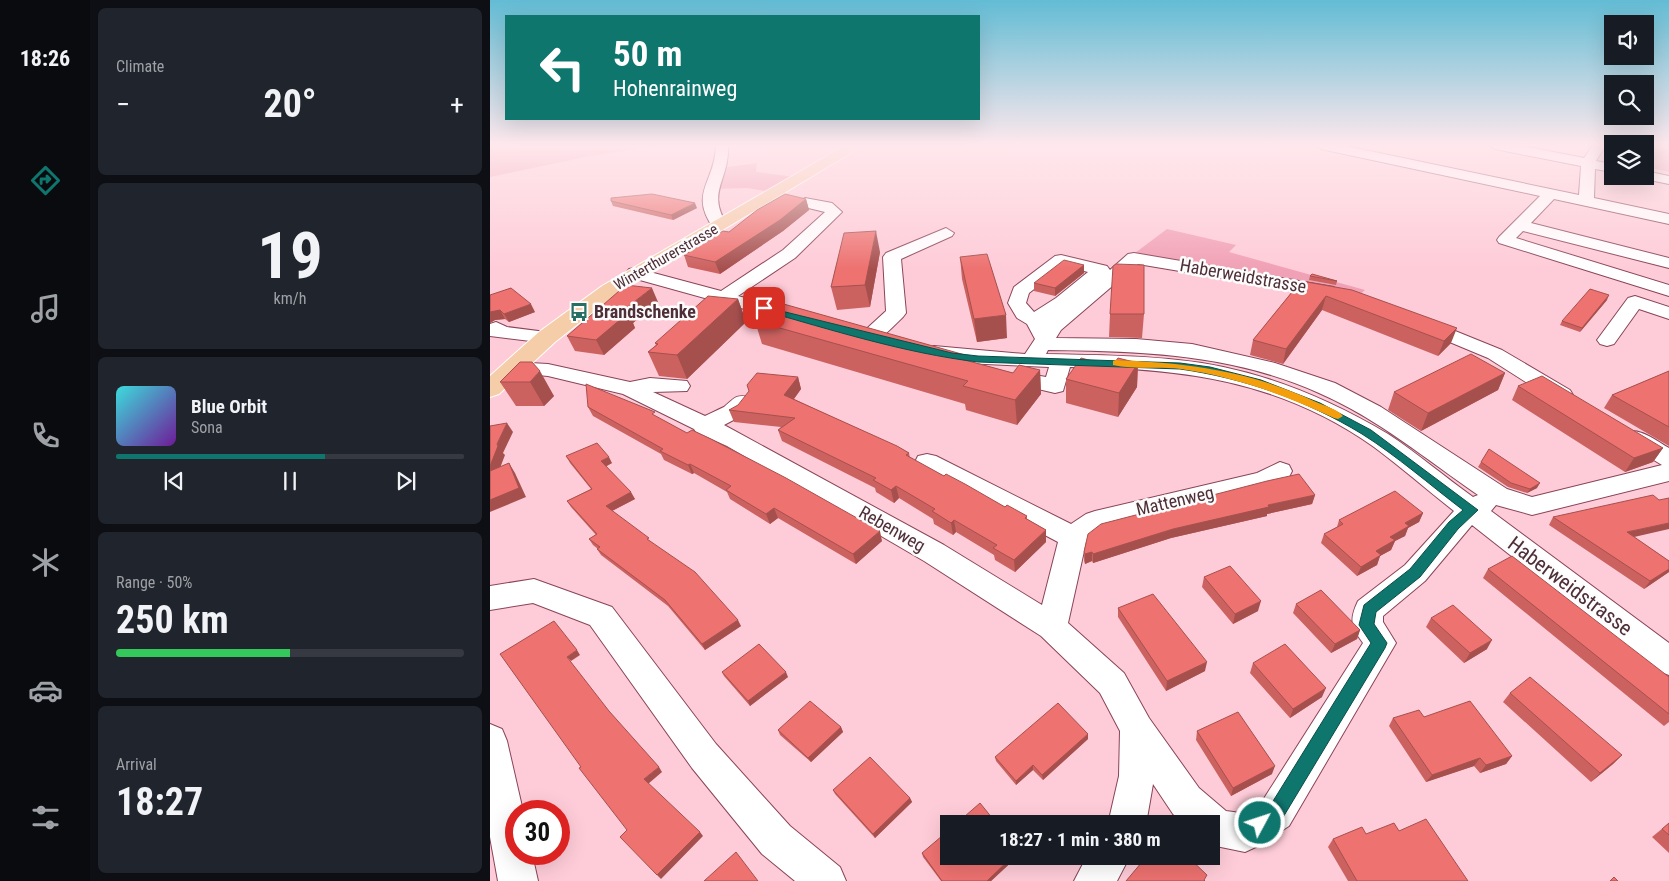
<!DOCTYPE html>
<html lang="en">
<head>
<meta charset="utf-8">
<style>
  body { margin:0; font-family:"Roboto Condensed",sans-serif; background:#20242c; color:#f1f3f6; height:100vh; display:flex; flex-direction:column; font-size:19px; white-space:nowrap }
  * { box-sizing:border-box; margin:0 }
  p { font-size:16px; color:#9ea1a6 }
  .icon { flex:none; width:28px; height:28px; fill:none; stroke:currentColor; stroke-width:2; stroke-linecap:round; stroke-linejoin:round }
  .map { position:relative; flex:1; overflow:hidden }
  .drawer { display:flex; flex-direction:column; gap:8px; padding:8px; background:#0d0f14; width:400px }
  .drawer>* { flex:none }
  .hud { position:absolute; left:15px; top:15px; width:475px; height:105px; border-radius:0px; box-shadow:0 5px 20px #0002; background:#0f766e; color:#fff; overflow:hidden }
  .tools { position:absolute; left:1114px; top:15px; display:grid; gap:10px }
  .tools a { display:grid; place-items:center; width:50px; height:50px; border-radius:0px; background:#171b24; box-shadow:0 5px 20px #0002; font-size:25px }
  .speed { position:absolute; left:15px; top:800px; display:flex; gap:10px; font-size:25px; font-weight:700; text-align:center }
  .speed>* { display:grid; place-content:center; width:65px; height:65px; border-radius:50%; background:#171b24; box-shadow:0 5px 20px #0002; line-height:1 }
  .speed .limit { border:8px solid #d22; background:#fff; color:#111 }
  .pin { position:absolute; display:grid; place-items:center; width:42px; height:42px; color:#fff; margin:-21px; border-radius:10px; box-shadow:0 2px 8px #0006 }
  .me { position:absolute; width:55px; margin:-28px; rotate:50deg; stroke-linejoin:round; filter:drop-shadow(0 0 4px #0008) }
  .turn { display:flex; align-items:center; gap:18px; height:105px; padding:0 25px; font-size:22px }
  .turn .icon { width:65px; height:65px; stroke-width:2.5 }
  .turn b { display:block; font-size:35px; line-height:42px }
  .big { font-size:38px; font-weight:700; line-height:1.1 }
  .drawer .card { flex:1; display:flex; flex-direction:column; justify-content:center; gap:8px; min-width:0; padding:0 18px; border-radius:8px; background:#20242c }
  .drawer .dial { align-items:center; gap:0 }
  .dial b { font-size:65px; line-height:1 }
  .song { display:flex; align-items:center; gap:15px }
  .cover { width:60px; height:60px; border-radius:8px; background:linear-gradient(135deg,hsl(180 70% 55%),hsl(280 70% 35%)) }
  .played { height:5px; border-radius:2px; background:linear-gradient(90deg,#0f766e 60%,#363941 60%) }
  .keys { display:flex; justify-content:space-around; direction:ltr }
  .heat { display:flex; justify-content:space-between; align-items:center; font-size:28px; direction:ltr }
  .charge { height:8px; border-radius:4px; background:linear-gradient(90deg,#34c759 50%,#363941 0) }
  .trip { position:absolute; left:450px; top:815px; width:280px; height:50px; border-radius:0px; background:#171b24; box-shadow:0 5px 20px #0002; font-weight:700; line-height:50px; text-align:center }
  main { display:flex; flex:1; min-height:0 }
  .tab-bar { display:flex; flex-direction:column; width:90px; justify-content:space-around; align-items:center; background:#090b0e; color:#9ea1a6 }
  .tab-bar .icon { width:35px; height:35px }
  .tab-bar .active { color:#0f766e }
  .tab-bar b { font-size:22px; color:#f1f3f6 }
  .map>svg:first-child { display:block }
</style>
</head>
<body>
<main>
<nav class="tab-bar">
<b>18:26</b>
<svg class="icon active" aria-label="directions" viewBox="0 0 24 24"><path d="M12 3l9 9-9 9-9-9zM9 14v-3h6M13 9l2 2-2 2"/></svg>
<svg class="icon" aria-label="music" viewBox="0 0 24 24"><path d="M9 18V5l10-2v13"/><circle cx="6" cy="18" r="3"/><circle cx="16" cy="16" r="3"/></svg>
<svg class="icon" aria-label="phone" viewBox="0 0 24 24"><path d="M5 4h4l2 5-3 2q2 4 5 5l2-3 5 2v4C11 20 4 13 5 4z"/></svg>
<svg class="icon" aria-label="climate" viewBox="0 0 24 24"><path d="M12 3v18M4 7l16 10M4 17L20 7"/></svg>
<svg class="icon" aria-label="car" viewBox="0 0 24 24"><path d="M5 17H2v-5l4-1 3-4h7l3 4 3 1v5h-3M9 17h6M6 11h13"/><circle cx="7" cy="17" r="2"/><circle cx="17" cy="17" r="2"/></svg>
<svg class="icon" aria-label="filters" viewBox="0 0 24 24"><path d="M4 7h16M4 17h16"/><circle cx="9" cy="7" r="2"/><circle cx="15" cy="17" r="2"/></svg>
</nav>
<section class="drawer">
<div class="card"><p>Climate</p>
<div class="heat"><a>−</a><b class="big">20°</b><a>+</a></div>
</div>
<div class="card dial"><b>19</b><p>km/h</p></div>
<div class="card">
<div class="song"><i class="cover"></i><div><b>Blue Orbit</b><p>Sona</p></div></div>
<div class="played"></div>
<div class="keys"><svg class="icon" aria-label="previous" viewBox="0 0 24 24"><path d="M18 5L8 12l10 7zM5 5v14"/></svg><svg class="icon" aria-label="pause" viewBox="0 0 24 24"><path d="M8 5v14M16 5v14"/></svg><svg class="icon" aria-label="next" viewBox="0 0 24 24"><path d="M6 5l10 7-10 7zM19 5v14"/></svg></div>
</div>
<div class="card"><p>Range · 50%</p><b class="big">250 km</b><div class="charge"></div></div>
<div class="card"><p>Arrival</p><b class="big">18:27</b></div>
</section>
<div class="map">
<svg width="1179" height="881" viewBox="0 0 1179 881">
  <rect width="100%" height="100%" fill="#feccd8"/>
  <path fill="#f1a1b5" d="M 0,145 L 176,145 L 100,156 L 0,177 Z
    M 1155,145 L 1179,145 L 1179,172 L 1155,167 Z
    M 267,163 L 266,172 L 312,178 L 289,193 L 257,188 L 222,189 L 231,168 Z
    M 677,229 L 746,245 L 739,252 L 875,290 L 866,298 L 645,253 Z"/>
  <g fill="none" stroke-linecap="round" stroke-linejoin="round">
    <g stroke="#894458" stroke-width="2">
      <path id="minor" d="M 226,145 L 238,145 C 240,181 215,192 238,226 L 230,231 L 224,229 C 198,192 225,184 226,145 Z
        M 825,145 L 851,145 L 1089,195 L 1091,166 L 1005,149 L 999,145 L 1027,145 L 1094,158 L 1103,145 L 1116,145 L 1106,161 L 1122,164 L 1122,172 L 1105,169 L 1104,198 L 1179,214 L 1179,224 L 1064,199 L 1041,223 L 1179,258 L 1179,268 L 1033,231 L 1026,238 L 1179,285 L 1179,296 L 1009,243 L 1007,240 L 1009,237 L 1050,196 L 831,149 Z
        M 1155,171 L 1179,176 L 1179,184 L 1150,178 L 1149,176 L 1155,176 Z
        M 315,198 L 342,203 L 352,212 L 305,258 L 248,296 L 319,315 L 322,319 L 319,323 L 305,323 L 139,277 L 136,273 L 139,269 L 145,268 L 231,291 L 293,250 L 335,212 L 310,206 L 307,203 Z
        M 456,228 L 464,233 L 462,236 L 411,259 L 416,313 L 413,317 C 401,328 389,345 372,341 L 369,337 L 372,333 L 396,311 L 393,257 L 396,253 Z
        M 644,253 L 838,286 L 844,287 L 847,291 L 844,295 L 838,296 L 648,264 L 571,330 L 566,338 L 646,339 L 702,344 L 785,363 L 845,383 L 891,407 L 1017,489 L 1042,497 L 1172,465 L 1134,442 L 1130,437 L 1134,432 C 1150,427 1165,440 1179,448 L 1179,481 L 1042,515 L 1006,505 L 1001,511 L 1179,643 L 1179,675 L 1168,671 L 982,525 L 935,581 L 893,616 L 893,622 L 906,643 L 799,826 L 768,846 L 755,852 L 721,845 L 721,824 L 694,824 L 683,814 L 663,784 L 656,824 L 618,824 L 629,776 L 630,731 L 610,693 L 551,636 L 434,561 L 237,446 L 206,432 L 204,429 L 133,394 L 58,376 L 15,372 L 11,368 L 15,364 L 22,362 L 58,364 L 140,382 L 160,378 L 197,381 L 200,386 L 197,391 L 163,392 L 215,416 C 221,413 228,410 234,407 C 244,399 245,394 259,397 L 262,402 L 251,416 L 234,425 L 454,545 L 552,605 L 568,542 L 428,468 L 425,462 L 428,456 L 437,454 L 446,456 L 581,524 L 596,514 L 605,511 L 767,473 L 790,462 L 799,465 L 802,471 L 799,477 L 784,486 L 613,529 L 596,542 L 578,623 L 634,673 L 659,718 L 709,788 L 736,811 L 751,813 L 773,800 L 873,643 C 861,627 859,620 868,601 L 915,565 L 964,511 C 937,490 911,467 884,447 C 790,380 691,368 580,367 L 573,391 L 565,393 L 531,385 L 528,380 L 531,375 L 539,374 L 556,377 L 559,367 L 474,363 L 437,356 L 434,352 L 437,348 L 444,346 L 535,354 L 545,339 L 537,324 L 527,318 L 518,303 L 524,287 L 565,256 L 571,255 L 617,266 L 620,270 L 638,254 ZM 574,266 L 598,272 L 566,298 L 544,312 L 536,303 L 539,293 ZM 558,350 C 652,351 742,354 829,393 C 887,418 937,460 988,495 L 983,497 C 955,477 927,453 898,434 C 834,396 762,367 688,360 C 644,355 600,355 556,354 Z
        M 1145,296 L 1179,307 L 1179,319 L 1149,309 L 1124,344 L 1117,346 L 1110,344 L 1107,340 L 1110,336 L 1138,298 Z
        M 933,318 L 1012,350 L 1080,390 L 1083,395 L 1080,400 L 1072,402 L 1064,400 L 998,358 L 926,328 L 923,324 L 926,320 Z
        M 6,322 L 17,327 L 64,333 L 67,337 L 64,341 L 57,343 L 0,336 L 0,324 Z
        M 44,579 L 122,607 L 226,744 L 300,826 L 350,867 L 356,881 L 305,881 L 272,854 L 202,768 L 100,625 L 43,603 L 0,610 L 0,586 Z
        M 0,724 L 12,729 L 17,741 L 33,811 L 26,811 L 26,854 L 42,854 L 48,881 L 8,881 L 0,837 Z
        M 597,856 L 640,856 L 627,881 L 584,881 Z"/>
    </g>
    <g stroke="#fff" stroke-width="2">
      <path id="major" d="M 356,145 L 374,145 L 126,294 L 65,342 L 9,394 L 0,397 L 0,376 L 49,332 L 112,286 Z"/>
    </g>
    <use href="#minor" fill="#fff" fill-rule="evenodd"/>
    <use href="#major" fill="#f5cda9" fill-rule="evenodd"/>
  </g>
  <path fill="#cc6260" d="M 316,199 L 319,210 L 293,231 L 230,274 L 198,267 L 194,255 L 239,232 Z
    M 121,201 L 207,208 L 183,220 L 123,206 Z
    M 390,252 L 380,307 L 347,310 L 341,287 Z
    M 470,257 L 517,338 L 487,342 L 472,279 Z
    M 594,265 L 594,273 L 565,296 L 544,291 L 544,283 Z
    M 820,276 L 847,281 L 846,285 L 819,280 Z
    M 811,281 L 961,343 L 948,356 L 832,310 L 793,364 L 760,355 L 763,340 Z
    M 0,295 L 45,312 L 19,322 L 15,319 L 5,320 L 0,323 Z
    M 248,299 L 256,322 L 197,379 L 169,376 L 158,352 L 166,345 L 165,343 Z
    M 1117,300 L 1090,332 L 1070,325 L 1072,321 Z
    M 168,302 L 143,323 L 145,328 L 114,355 L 85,351 L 77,336 Z
    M 620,314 L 654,314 L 652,338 L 619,337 Z
    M 265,321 L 475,355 L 475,360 L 523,373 L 550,370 L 551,394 L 527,425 L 476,410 L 475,404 L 272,344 Z
    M 30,362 L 64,396 L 54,406 L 26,406 L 10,382 Z
    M 648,363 L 647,387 L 628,417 L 576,403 L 576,379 L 622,366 Z
    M 1179,371 L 1179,446 L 1114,408 L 1122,395 Z
    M 1015,373 L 1008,390 L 931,431 L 898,410 L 904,392 Z
    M 308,377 L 311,389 L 304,399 L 419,453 L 420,458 L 454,476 L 515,507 L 537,516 L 537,519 L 556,530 L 556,542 L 525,572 L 505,560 L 504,555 L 466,532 L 463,535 L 444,524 L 443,519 L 409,498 L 404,503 L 386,492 L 385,488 L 292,441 L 288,430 L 291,427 L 244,422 L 239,410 Z
    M 1028,386 L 1173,448 L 1163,462 L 1135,472 L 1022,400 Z
    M 98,407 L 167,417 L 392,541 L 366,564 L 288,518 L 280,524 L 240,499 L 237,492 L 204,473 L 202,474 L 174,460 L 171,454 L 103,416 Z
    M 76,456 L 122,463 L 116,466 L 145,499 L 122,511 L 161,542 L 251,626 L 215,650 L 178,606 L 111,555 L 107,549 L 108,549 L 103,545 L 99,539 L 106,535 L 81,507 L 77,501 L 101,489 L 80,463 Z
    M 991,462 L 1047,488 L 1037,493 L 1018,487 L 988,467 Z
    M 825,495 L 822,504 L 777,514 L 777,516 L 681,538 L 603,563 L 602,561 L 595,564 L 594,561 L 594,552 Z
    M 933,513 L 929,522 L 918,528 L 915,536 L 905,541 L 901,550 L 890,556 L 887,565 L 867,576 L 831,543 L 834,534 L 847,527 L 849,520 Z
    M 1063,517 L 1144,537 L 1179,561 L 1179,572 L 1154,589 L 1059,525 Z
    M 998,569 L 1179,677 L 1179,722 L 1174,726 L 993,578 Z
    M 714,577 L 768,611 L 743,624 L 712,587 Z
    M 806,604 L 870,630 L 867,639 L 841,653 L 803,613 Z
    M 628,608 L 715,671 L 676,691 L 628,617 Z
    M 941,618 L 997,649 L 974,663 L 936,627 Z
    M 763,663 L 832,697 L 800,718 L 760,673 Z
    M 232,672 L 298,677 L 260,706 L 234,676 Z
    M 1020,693 L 1132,755 L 1123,764 L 1101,782 L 1013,702 Z
    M 934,717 L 1022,756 L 1016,764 L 990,773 L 984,766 L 936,782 L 899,726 L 903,718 Z
    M 351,727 L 353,732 L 321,762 L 290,735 L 288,730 Z
    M 707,731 L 782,774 L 741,796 L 706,740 Z
    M 598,739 L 553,780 L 543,770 L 526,785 L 506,761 L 505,757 Z
    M 343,790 L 420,798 L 422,802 L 385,838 L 345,794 Z
    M 1179,823 L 1179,853 L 1162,837 Z
    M 909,831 L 978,881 L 858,881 L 838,847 L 843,839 L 876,834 Z
    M 432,853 L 459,856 L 528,856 L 501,881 L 451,881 L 433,857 Z"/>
  <path fill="#a6504e" d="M 316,199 L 319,210 L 293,231 L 230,274 L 225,262 Z
    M 205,203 L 207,208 L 183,220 L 181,215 Z
    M 386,231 L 390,252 L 380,307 L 375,285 Z
    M 594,265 L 594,273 L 565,296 L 565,288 Z
    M 162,288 L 168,302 L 143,323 L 145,328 L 114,355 L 106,340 L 131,312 Z
    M 1119,295 L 1117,300 L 1090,332 L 1092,328 Z
    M 836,296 L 832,310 L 793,364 L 796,349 Z
    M 248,299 L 256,322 L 197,379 L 187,355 Z
    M 41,304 L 45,312 L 19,322 L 14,314 Z
    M 10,310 L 15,319 L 5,320 L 0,323 L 0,312 Z
    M 516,315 L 517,338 L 487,342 L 484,319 Z
    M 967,328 L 961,343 L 948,356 L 954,341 Z
    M 475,355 L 478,379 L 471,359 Z
    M 648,363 L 647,387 L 628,417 L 629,393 Z
    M 550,370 L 551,394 L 527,425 L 525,400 Z
    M 50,371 L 64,396 L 54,406 L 40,382 Z
    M 1015,373 L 1008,390 L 931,431 L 938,413 Z
    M 308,377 L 311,389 L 298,407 L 294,395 Z
    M 17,423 L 23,432 L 13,453 L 15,455 L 5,481 L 0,474 L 0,466 L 7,444 Z
    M 1173,448 L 1163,462 L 1135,472 L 1144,458 Z
    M 119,457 L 122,463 L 115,467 L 111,461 Z
    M 19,463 L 25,473 L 36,497 L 0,512 L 0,500 Z
    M 200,464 L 204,473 L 202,474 L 198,465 Z
    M 1050,483 L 1047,488 L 1037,493 L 1040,489 Z
    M 406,486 L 409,498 L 404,503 L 401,490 Z
    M 141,492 L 145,499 L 120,512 L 116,506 Z
    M 825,495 L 822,504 L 777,514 L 777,516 L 681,538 L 603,563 L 603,554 L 683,529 L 778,505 Z
    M 284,508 L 288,518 L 280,524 L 276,514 Z
    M 933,513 L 929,522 L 918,528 L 915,536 L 905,541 L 901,550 L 890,556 L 887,565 L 867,576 L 871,567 L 900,537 L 915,523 Z
    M 464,520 L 466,532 L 463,535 L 461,523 Z
    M 1179,523 L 1179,529 L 1131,540 L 1137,532 Z
    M 556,530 L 556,542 L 525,572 L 524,560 Z
    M 390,531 L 392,541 L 366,564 L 363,554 Z
    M 602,552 L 602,561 L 595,564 L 595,554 Z
    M 1179,569 L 1179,572 L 1154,589 L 1160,581 Z
    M 771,601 L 768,611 L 743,624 L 745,614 Z
    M 248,620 L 251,626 L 215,650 L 212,644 Z
    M 870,630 L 867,639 L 841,653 L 845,644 Z
    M 1002,640 L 997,649 L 974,663 L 980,653 Z
    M 87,650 L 90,655 L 81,661 L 77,657 Z
    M 717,662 L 715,671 L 676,691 L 677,681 Z
    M 296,672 L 298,677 L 260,706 L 258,701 Z
    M 836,688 L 832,697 L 800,718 L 803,709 Z
    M 351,727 L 353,732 L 321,762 L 318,758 Z
    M 598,734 L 598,739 L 553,780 L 552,775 Z
    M 1132,755 L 1123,764 L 1101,782 L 1110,773 Z
    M 1022,756 L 1016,764 L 990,773 L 996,765 Z
    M 990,758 L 984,766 L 936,782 L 942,775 Z
    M 543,765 L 543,770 L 526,785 L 526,781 Z
    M 785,766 L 782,774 L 741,796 L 743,788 Z
    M 169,767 L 172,772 L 158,784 L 154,779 Z
    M 420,798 L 422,802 L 385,838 L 383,834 Z
    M 210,832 L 213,836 L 171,879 L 167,875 Z
    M 523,856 L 528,856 L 501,881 L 497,881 Z"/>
  <path fill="#ed7270" stroke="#a6504e" d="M 162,194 L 205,203 L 181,215 L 121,201 L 121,198 Z
    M 295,194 L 316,199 L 290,220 L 225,262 L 194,255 L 233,231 L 239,232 L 267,210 Z
    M 386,231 L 375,285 L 341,287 L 354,233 Z
    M 497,254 L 516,315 L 484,319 L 470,257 Z
    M 574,260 L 594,265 L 565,288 L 544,283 Z
    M 626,264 L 654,265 L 654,314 L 620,314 L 623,266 Z
    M 822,274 L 847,281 L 820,276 Z
    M 811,281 L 862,290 L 967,328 L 954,341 L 836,296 L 796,349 L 763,340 Z
    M 136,285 L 162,288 L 131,312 L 138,313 L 106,340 L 77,336 Z
    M 21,288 L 41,304 L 14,314 L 10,310 L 0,312 L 0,295 Z
    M 1100,289 L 1119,295 L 1092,328 L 1072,321 Z
    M 218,296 L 248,299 L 187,355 L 158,352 L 168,344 L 165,343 Z
    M 290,303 L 475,355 L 471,359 L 523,373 L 529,365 L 550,370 L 525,400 L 473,386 L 478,381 L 265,321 Z
    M 981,354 L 1015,373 L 938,413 L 904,392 Z
    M 591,358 L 622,366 L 628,358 L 648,363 L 629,393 L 576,379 Z
    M 30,362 L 42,362 L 50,371 L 40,382 L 10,382 Z
    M 1179,371 L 1179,427 L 1122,395 Z
    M 267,373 L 308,377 L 294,395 L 407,446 L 419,453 L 416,455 L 454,476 L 456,474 L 475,484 L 515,507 L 517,505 L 537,516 L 535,518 L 556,530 L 524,560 L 503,548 L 507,545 L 464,520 L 461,523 L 442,511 L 445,509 L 406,486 L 401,490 L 383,480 L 386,478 L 288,430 L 305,418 L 239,410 L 248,405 L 259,391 L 257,385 Z
    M 1052,376 L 1173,448 L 1144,458 L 1028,386 Z
    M 96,384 L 165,412 L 162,414 L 197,433 L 202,430 L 221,439 L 296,478 L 390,531 L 363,554 L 284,508 L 276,514 L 236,490 L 241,486 L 200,464 L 198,465 L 170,451 L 173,449 L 98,407 Z
    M 17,423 L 7,444 L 8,446 L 0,466 L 0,426 Z
    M 107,443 L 119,457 L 111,461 L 141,492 L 116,506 L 159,538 L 157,539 L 205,572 L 248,620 L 212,644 L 175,600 L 107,549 L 110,547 L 99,539 L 107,534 L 77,501 L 102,489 L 76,456 Z
    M 999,449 L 1050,483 L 1040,489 L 1021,483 L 991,462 Z
    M 19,463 L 29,488 L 0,500 L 0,471 Z
    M 809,474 L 825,495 L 778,505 L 779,507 L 683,529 L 603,554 L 602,552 L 595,554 L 594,552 L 598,534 L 611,524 L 777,481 Z
    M 905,491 L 933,513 L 915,523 L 919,526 L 900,537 L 905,540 L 886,551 L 891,555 L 871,567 L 834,534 L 853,524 L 849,520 Z
    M 1163,495 L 1169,500 L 1179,498 L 1179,523 L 1137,532 L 1179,561 L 1179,569 L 1160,581 L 1063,517 Z
    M 1022,556 L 1179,677 L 1179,714 L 998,569 Z
    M 740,566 L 771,601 L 745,614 L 714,577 Z
    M 831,590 L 870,630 L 845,644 L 806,604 Z
    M 663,594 L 717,662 L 677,681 L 628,608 Z
    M 963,605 L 1002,640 L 980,653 L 941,618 Z
    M 64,621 L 87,650 L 77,657 L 119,711 L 169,767 L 154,779 L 210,832 L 167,875 L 130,837 L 137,830 L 89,768 L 91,767 L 10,654 Z
    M 269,644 L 296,672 L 258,701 L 232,672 Z
    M 795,644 L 836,688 L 803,709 L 763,663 Z
    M 1040,677 L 1132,755 L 1110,773 L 1020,693 Z
    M 320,701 L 351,727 L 318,758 L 288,730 Z
    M 980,701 L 1022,756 L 996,765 L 990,758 L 942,775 L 903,718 L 929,710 L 934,717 Z
    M 568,703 L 598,734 L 552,775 L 543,765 L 526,781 L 505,757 Z
    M 748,712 L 785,766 L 743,788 L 707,731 Z
    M 380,757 L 420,798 L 383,834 L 343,790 Z
    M 490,803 L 507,824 L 466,824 Z
    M 936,819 L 978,881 L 867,881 L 843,839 L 872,827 L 876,834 L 904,823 L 909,831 Z
    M 1179,823 L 1179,835 L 1172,829 Z
    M 459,830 L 459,856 L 523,856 L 497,881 L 452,881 L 432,853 Z
    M 246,852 L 268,881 L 214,881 Z
    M 657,856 L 697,856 L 717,875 L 714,880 L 715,881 L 636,881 Z
    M 1124,877 L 1128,881 L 1120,881 Z"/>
  <linearGradient id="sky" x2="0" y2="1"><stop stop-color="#62bcd4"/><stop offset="0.54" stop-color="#ffe8ed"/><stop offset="1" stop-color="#ffe8ed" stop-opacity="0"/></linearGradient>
  <rect width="1179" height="269" fill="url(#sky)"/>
  <path fill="#0f766e" stroke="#0a4d48" d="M 271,306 L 462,353 L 488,356 L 690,363 L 720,367 L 771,380 L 830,403 L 881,430 L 988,510 L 968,529 L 930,577 L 886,612 L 884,624 L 897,643 L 895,648 L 792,819 L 770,832 L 764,829 L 761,823 L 764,817 L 780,806 L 881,643 L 869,625 L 874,605 L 920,569 L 959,522 L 973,510 C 940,485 907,456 872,434 C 816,400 754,378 690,369 L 488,362 C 414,353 342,330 271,310 Z"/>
  <path fill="#f59e0b" d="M 626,360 C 699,363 760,371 826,402 C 835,406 847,409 853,416 L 848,419 L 844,418 C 795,395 746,377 691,369 C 669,366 645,370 623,365 L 623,361 Z"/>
  <defs>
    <g id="bus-bare" transform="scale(1.5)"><path d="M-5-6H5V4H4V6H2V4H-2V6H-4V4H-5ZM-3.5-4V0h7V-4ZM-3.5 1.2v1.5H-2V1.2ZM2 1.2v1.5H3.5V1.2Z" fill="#276e65" stroke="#fcfcfc" stroke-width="2.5" paint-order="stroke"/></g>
  </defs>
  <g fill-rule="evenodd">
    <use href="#bus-bare" x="89" y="312"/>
  </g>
  <g text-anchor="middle" stroke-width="5" stroke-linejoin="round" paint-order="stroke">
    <g font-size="15" fill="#4e2f37" stroke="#fcfcfc">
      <text transform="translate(176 257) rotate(-30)" y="5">Winterthurerstrasse</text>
    </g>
    <g font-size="18" fill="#4e2f37" stroke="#fcfcfc">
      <text transform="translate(753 276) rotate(10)" y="6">Haberweidstrasse</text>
      <text transform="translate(685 501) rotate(-13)" y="6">Mattenweg</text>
      <text transform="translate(402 529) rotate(30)" y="6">Rebenweg</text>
    </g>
    <g font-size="18" font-weight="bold" fill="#4e2f37" stroke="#fcfcfc" text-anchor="start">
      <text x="104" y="318">Brandschenke</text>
    </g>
    <g font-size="21" fill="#4e2f37" stroke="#fcfcfc">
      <text transform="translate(1080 586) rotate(37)" y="7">Haberweidstrasse</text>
    </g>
  </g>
</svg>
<div class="tools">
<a><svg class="icon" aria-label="sound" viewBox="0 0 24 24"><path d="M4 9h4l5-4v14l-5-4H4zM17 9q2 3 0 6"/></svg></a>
<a><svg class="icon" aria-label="search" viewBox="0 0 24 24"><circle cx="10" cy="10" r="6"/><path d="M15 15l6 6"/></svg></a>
<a><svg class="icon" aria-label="layers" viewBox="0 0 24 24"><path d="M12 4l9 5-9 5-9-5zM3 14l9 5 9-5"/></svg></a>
</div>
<div class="speed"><div class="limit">30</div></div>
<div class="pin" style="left:274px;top:308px;background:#d93025"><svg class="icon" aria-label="arrive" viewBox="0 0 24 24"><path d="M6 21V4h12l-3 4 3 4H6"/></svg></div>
<svg class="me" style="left:770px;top:823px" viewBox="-20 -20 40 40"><circle r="17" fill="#0f766e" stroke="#fff" stroke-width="3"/><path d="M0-11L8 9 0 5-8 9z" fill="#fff"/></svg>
<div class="trip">18:27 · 1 min · 380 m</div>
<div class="hud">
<div class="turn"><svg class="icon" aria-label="left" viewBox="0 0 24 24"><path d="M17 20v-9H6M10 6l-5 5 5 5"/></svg><div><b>50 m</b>Hohenrainweg</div></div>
</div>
</div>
</main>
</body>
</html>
